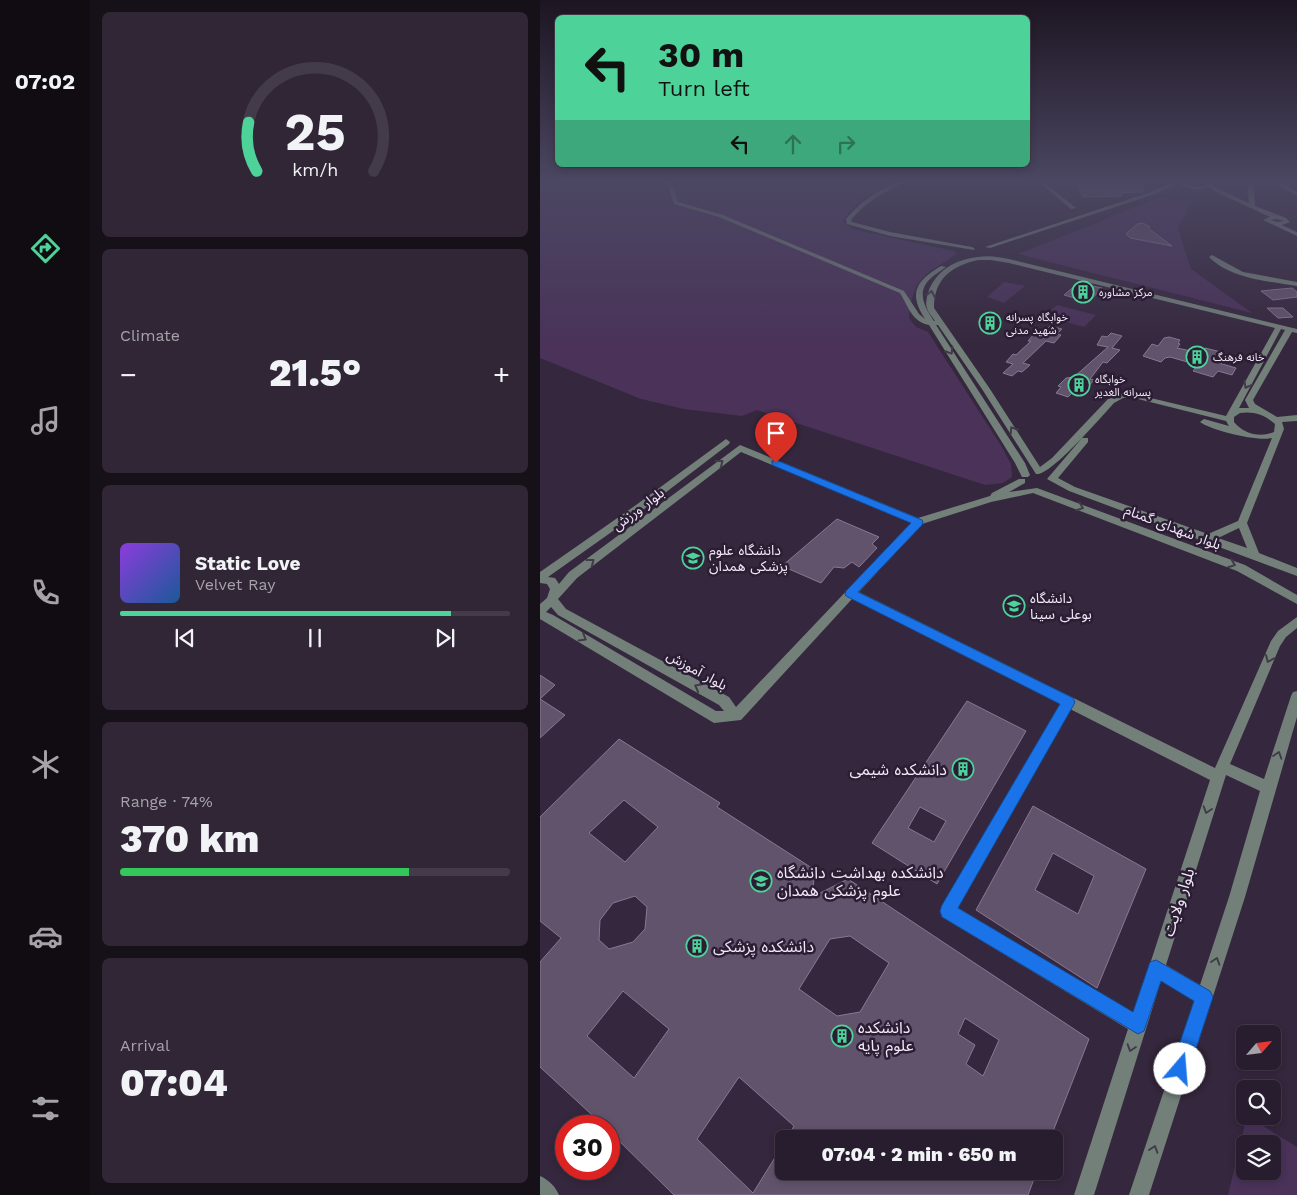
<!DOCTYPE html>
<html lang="en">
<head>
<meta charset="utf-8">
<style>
  body { margin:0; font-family:"Work Sans","Noto Sans Arabic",sans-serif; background:#302636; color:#f1f3f6; height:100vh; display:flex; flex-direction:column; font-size:19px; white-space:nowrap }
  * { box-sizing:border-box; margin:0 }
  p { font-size:16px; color:#a5a2aa }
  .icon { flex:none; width:28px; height:28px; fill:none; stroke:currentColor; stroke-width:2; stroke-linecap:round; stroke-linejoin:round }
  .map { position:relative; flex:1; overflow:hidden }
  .drawer { display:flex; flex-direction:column; gap:12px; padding:12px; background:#161019; width:450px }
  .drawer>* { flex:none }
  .guide { position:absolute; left:15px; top:15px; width:475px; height:152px; border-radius:8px; box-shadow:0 2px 8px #0003,0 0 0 1px #443b4a; background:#4dd39a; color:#111; overflow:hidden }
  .needle { width:32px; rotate:62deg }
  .tools { position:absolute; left:696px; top:1025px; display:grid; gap:10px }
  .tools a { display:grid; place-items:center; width:45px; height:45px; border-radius:8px; background:#281d2e; box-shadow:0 2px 8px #0003,0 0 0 1px #443b4a; font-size:25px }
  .speed { position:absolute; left:15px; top:1115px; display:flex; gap:10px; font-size:25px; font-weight:700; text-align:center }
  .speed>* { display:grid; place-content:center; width:65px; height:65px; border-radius:50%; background:#281d2e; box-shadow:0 2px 8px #0003,0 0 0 1px #443b4a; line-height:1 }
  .speed .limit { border:8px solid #d22; background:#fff; color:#111 }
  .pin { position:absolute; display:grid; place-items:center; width:42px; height:42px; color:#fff; margin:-51px -21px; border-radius:50% 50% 50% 0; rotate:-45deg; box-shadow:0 0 5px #0007 }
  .pin .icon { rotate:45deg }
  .me { position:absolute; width:55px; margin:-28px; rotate:18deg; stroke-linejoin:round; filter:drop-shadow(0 0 4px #0008) }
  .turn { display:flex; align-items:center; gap:18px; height:105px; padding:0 20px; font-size:22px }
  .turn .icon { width:65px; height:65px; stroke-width:2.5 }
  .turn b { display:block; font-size:35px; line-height:42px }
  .lanes { display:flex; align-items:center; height:48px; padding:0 20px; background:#0003; justify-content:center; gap:25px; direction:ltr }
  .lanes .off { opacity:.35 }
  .big { font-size:38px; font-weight:800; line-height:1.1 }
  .drawer .card { flex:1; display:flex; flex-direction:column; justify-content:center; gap:8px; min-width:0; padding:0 18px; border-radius:8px; background:#302636 }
  .drawer .dial { align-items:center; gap:0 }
  .dial svg { height:130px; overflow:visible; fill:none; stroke:#443b4a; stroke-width:7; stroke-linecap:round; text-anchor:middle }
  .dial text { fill:#f1f3f6; stroke:none }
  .song { display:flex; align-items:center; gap:15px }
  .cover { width:60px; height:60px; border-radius:8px; background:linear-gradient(135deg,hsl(270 70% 55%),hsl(210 70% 35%)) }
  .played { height:5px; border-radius:2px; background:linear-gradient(90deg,#4dd39a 85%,#443b4a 85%) }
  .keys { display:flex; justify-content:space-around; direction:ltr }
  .heat { display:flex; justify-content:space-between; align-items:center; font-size:28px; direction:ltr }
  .charge { height:8px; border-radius:4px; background:linear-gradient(90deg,#34c759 74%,#443b4a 0) }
  .trip { position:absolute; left:235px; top:1130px; width:288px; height:50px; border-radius:8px; background:#281d2e; box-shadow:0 2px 8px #0003,0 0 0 1px #443b4a; font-weight:800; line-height:50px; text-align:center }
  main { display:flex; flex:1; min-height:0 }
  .menu { display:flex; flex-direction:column; width:90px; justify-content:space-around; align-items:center; background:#100c12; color:#a5a2aa }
  .menu .icon { width:35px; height:35px }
  .menu .current { color:#4dd39a }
  .menu b { font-size:22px; color:#f1f3f6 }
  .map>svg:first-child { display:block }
</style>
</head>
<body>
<main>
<nav class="menu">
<b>07:02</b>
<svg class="icon current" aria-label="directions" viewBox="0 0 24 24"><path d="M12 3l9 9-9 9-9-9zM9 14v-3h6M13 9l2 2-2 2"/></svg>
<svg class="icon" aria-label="music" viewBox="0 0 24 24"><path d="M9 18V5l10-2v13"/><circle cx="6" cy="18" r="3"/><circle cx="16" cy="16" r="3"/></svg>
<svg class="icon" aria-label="phone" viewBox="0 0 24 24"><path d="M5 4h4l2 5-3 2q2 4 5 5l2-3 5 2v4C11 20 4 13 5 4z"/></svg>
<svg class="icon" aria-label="climate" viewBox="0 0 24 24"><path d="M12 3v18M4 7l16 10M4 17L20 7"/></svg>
<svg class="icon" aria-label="car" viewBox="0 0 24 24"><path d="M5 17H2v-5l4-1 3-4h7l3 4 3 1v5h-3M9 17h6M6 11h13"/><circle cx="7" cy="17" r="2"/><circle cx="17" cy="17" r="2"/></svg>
<svg class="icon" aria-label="filters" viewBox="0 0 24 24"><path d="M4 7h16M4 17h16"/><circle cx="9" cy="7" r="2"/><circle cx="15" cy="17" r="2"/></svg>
</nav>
<section class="drawer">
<div class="card dial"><svg viewBox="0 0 100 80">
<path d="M14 69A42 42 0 1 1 86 69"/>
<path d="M14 69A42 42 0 0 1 9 39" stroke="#4dd39a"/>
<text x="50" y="56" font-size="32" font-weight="700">25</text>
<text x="50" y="72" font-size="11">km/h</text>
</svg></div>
<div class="card"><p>Climate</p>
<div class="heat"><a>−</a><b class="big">21.5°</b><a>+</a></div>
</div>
<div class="card">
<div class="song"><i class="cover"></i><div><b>Static Love</b><p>Velvet Ray</p></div></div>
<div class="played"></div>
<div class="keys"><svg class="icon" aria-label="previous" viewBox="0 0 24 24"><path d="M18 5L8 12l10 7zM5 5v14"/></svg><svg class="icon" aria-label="pause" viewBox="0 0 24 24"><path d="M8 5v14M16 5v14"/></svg><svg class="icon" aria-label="next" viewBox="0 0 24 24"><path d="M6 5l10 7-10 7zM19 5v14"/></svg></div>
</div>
<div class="card"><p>Range · 74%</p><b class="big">370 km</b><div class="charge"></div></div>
<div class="card"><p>Arrival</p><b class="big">07:04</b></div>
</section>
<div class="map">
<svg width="757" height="1195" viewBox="0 0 757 1195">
  <rect width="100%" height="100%" fill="#35273d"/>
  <path fill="#4a3259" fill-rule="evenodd" d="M 0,180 L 359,180 C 335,190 315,199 303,222 L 312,229 L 414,251 L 417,254 C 386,274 373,276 369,318 L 376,327 L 388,332 L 462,447 L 471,464 L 472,477 L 463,483 L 445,485 L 217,410 L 202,416 L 144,409 L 101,399 L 0,358 Z
    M 618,198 L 653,201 L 638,228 L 651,269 L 712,313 L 478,254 Z
    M 464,282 L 485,286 L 464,303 L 447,297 Z
    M 517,305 L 556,315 L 544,327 L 505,316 Z
    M 707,1116 L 757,1147 L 757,1195 L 688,1195 ZM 705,1144 L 732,1144 L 732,1171 L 705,1171 Z"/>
  <path fill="#62536c" stroke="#887892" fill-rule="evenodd" d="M 585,180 L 597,180 L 605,192 L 580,193 L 582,196 L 543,197 L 535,182 Z
    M 603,223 L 610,227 L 609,229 L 632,246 L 590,238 L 586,234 L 597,224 Z
    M 538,283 L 562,288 L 549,302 L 524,295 Z
    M 752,288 L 757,292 L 757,297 L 733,300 L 721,291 Z
    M 727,308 L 743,308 L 753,317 L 738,318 Z
    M 510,326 L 522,329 L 517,334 L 521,335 L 514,343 L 506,341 L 483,363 L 490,365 L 482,372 L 478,371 L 472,376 L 463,373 L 473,364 L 466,362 L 473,354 L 476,355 L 491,341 L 488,341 L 495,333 L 503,333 Z
    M 571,333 L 582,336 L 572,348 L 580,350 L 567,363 L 563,362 L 550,379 L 554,380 L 546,389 L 538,387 L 528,397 L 516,393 L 521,387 L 518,386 L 526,378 L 534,377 L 568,347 L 557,345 L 562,336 L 567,337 Z
    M 629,337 L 640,340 L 638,343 L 640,344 L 637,348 L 660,353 L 665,348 L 685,353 L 679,363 L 696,368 L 692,375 L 678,371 L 673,377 L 653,371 L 658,365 L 630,357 L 625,358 L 621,362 L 603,356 L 612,344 L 618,346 L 624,338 Z
    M 297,519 L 339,537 L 332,544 L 337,548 L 319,567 L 312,562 L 304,568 L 294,567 L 281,583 L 242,566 Z
    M 0,675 L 15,685 L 0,699 L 25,715 L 0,738 Z
    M 427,701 L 486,731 L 397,884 L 332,843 ZM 380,807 L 406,821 L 394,842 L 368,828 Z
    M 79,739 L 180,803 L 177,807 L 275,870 L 272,897 L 308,879 L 549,1039 L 510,1139 L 246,1139 L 254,1126 L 199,1077 L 157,1139 L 213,1193 L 244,1143 L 244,1171 L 497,1171 L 488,1195 L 134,1195 L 69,1131 L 69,1126 L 64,1126 L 0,1067 L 0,962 L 21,938 L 0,921 L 0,817 ZM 84,800 L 118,827 L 85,862 L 49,833 ZM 95,896 L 107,907 L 105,929 L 93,942 L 69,949 L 59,940 L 60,920 L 73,903 ZM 310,936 L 349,963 L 320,1012 L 297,1016 L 259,989 L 290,939 ZM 83,991 L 129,1029 L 94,1078 L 47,1036 ZM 425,1018 L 459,1040 L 443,1076 L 426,1064 L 435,1045 L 418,1034 Z
    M 493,806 L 606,869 L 557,988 L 436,910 ZM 513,853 L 554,876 L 538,914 L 495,890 Z"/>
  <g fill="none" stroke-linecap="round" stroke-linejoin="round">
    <path fill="#738079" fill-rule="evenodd" d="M 126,180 L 131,180 L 138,202 L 183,215 L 364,291 L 379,314 L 385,319 C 368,293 376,281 401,266 L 406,267 C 401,271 395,274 390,279 C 376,292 385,308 394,321 L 395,321 C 393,317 388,313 387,308 C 385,304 387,297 388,293 C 395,271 416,259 438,257 C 449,255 459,257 469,259 L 757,329 L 757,333 L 752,332 L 713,400 L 715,404 L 737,417 L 757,415 L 757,421 L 742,422 L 744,429 L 707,523 L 719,553 L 757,568 L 757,576 L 529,491 L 507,479 L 542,438 L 548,438 L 548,442 L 518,478 L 535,487 L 668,534 L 698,521 L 732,438 C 718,442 670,430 660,422 L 664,419 L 689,426 L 686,421 L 594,398 L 583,398 L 574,403 C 562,416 510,477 496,474 L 442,389 L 398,325 L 396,325 L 485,463 L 490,475 L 488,477 L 482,477 L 475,463 L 389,325 C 372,322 368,306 360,293 L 179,217 L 134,204 ZM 438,260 L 451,260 L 469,263 L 735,328 L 686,416 L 594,394 L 581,393 L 568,399 L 512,458 L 500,467 L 450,389 L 394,308 C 394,279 411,266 438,260 ZM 741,329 L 745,330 L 705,400 L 709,408 L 699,408 ZM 700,413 C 714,411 725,415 735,424 L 734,432 C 720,438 704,434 694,422 L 694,417 ZM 699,528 L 707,548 L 678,538 Z
      M 362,180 L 371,180 C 348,191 328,199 311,220 L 312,222 L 350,232 L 432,247 L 435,249 L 434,250 L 350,236 L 307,224 L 306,219 C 321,201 340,188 362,180 Z
      M 477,180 L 517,180 L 505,183 L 536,208 L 531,209 L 500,183 Z
      M 637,180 L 643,180 L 643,182 C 650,187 658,188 667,185 L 663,181 L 668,180 L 678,189 L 709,203 L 707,180 L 713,180 L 715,206 L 746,218 L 750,222 L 742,225 L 757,232 L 757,236 L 723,220 L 730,217 L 674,191 L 669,187 L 655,190 L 638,184 L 612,195 L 450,248 L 445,247 L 608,193 ZM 735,219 L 742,220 L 743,221 L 737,222 L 731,220 Z
      M 730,180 L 737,180 L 757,192 L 757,196 Z
      M 672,255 L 703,272 L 757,282 L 757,286 C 728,281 691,279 669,257 Z
      M 186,439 L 190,442 L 189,444 L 104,509 L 8,577 L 15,578 L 19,584 L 29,572 L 200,445 L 378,518 L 450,496 L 452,493 L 479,479 L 485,479 L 485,483 L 469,492 L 497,488 L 705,565 L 757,595 L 757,604 L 697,571 L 493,493 L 451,502 L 382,524 L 319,592 L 675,768 L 731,641 L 738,631 L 757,617 L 757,628 L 746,637 L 740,646 L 690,764 L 724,779 L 751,696 L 753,692 L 757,691 L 757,717 L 705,897 L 609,1195 L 589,1195 L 654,1001 L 621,981 L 554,1195 L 534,1195 L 588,1029 L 402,917 L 400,911 L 520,704 L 312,599 L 201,720 L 174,723 L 0,619 L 0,604 L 7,598 L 10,589 L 7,584 L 0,583 L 0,572 L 96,505 ZM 201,452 L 371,523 L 196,707 L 189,697 L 26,609 L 18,599 L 37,578 ZM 11,607 L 18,615 L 179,705 L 184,711 L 176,711 L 13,615 L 6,612 ZM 530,709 L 670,780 L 594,1013 L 418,908 ZM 686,775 L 720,791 L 689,897 L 660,985 L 626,965 Z
      M 0,1176 C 9,1180 15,1186 19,1195 L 0,1195 Z"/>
  </g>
  <defs><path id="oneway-chevron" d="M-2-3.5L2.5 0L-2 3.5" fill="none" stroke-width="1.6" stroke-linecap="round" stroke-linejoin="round" transform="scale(1.25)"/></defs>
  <g stroke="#413b48">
    <use href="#oneway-chevron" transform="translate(391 294) rotate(-79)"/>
    <use href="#oneway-chevron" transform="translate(410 351) rotate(58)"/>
    <use href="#oneway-chevron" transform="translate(707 385) rotate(119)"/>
    <use href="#oneway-chevron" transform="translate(473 430) rotate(-122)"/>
    <use href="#oneway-chevron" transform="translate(180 463) rotate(-37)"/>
    <use href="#oneway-chevron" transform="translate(540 507) rotate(21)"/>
    <use href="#oneway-chevron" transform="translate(51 562) rotate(-37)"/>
    <use href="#oneway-chevron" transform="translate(692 564) rotate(21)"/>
    <use href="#oneway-chevron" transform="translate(43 638) rotate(31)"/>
    <use href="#oneway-chevron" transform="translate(729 659) rotate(113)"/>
    <use href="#oneway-chevron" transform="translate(158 687) rotate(-152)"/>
    <use href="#oneway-chevron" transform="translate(738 755) rotate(-72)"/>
    <use href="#oneway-chevron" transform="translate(667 810) rotate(108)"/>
    <use href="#oneway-chevron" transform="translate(676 961) rotate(-72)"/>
    <use href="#oneway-chevron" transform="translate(591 1048) rotate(108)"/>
    <use href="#oneway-chevron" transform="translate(614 1149) rotate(-72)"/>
  </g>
  <linearGradient id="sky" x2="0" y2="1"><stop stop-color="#1d1522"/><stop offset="0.52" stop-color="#4b4762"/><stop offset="1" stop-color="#4b4762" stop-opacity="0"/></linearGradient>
  <rect width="757" height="348" fill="url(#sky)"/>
  <path fill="#1a73e8" stroke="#114b97" d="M 236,460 L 382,520 L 383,522 L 382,525 L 318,592 L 533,698 L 535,702 L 533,706 L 418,908 L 593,1012 L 610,962 L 616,960 L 670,991 L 673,997 L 647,1076 L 640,1078 L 634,1076 L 631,1069 L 654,1001 L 621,981 L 604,1031 L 598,1034 L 402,917 L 400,911 L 402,905 L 520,704 L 306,596 L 305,594 L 306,591 L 371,523 L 232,465 L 232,461 Z"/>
  <defs>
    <g id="building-ring" transform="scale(1.125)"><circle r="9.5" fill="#2b1d33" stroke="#4dd39a" stroke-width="1.5"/><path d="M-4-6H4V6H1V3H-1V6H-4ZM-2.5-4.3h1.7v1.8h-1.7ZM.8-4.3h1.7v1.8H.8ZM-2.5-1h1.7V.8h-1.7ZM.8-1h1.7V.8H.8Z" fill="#4dd39a"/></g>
    <g id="university-ring" transform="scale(1.125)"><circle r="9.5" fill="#2b1d33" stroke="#4dd39a" stroke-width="1.5"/><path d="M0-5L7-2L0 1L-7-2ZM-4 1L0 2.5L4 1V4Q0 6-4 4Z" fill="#4dd39a"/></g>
  </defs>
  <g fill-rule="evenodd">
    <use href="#building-ring" x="543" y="292"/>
    <use href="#building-ring" x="450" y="323"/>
    <use href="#building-ring" x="657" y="357"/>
    <use href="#building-ring" x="539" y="385"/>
    <use href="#university-ring" x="153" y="558"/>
    <use href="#university-ring" x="474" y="606"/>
    <use href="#building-ring" x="423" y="769"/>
    <use href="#university-ring" x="221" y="881"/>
    <use href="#building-ring" x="157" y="946"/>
    <use href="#building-ring" x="302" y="1036"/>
  </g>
  <g text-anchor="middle" stroke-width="5" stroke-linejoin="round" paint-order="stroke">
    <g font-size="11" fill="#f1e8f7" stroke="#2b1d33" text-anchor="start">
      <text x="559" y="296">مرکز مشاوره</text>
      <text x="466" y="321">خوابگاه پسرانه<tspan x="466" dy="13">شهید مدنی</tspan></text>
      <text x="673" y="361">خانه فرهنگ</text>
      <text x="555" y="383">خوابگاه<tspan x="555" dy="13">پسرانه الغدیر</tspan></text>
    </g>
    <g font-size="14" fill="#f1e8f7" stroke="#2b1d33">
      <text transform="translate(98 509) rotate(-37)" y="5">بلوار ورزش</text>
      <text transform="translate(633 527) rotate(21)" y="5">بلوار شهدای گمنام</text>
      <text transform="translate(157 670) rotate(29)" y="5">بلوار آموزش</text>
    </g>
    <g font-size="14" fill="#f1e8f7" stroke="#2b1d33" text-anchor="start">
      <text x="169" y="555">دانشگاه علوم<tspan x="169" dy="16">پزشکی همدان</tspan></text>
      <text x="490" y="603">دانشگاه<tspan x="490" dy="16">بوعلی سینا</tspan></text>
    </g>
    <g font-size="16" fill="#f1e8f7" stroke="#2b1d33" text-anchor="start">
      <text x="407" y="775" text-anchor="end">دانشکده شیمی</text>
      <text x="237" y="878">دانشکده بهداشت دانشگاه<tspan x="237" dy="18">علوم پزشکی همدان</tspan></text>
      <text x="173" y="952">دانشکده پزشکی</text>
      <text x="318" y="1033">دانشکده<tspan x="318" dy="18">علوم پایه</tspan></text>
    </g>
    <g font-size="16" fill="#f1e8f7" stroke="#2b1d33">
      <text transform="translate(638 902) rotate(-72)" y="6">بلوار ولایت</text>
    </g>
  </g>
</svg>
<div class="tools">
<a><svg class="needle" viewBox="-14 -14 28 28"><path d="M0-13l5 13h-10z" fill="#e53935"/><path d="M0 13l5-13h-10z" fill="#a5a2aa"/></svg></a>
<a><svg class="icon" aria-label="search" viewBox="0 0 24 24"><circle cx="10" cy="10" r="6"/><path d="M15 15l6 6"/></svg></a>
<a><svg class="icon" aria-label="layers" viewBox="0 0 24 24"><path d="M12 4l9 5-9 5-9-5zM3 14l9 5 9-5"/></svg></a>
</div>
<div class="speed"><div class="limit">30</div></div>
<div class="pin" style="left:236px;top:463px;background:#d93025"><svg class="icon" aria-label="arrive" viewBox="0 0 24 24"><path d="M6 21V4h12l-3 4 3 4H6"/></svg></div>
<svg class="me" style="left:640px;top:1069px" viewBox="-20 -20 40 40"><circle r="19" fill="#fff"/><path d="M0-13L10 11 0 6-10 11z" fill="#1a73e8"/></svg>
<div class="trip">07:04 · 2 min · 650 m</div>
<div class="guide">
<div class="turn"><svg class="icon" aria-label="left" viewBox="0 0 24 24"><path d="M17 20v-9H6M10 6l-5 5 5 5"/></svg><div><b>30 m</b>Turn left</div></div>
<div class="lanes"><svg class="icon" aria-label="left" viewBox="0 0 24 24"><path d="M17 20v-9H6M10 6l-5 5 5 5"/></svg><svg class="icon off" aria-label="ahead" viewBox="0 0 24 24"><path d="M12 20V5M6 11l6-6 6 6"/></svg><svg class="icon off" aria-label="right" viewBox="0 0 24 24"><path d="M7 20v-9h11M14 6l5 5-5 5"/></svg></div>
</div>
</div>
</main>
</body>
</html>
